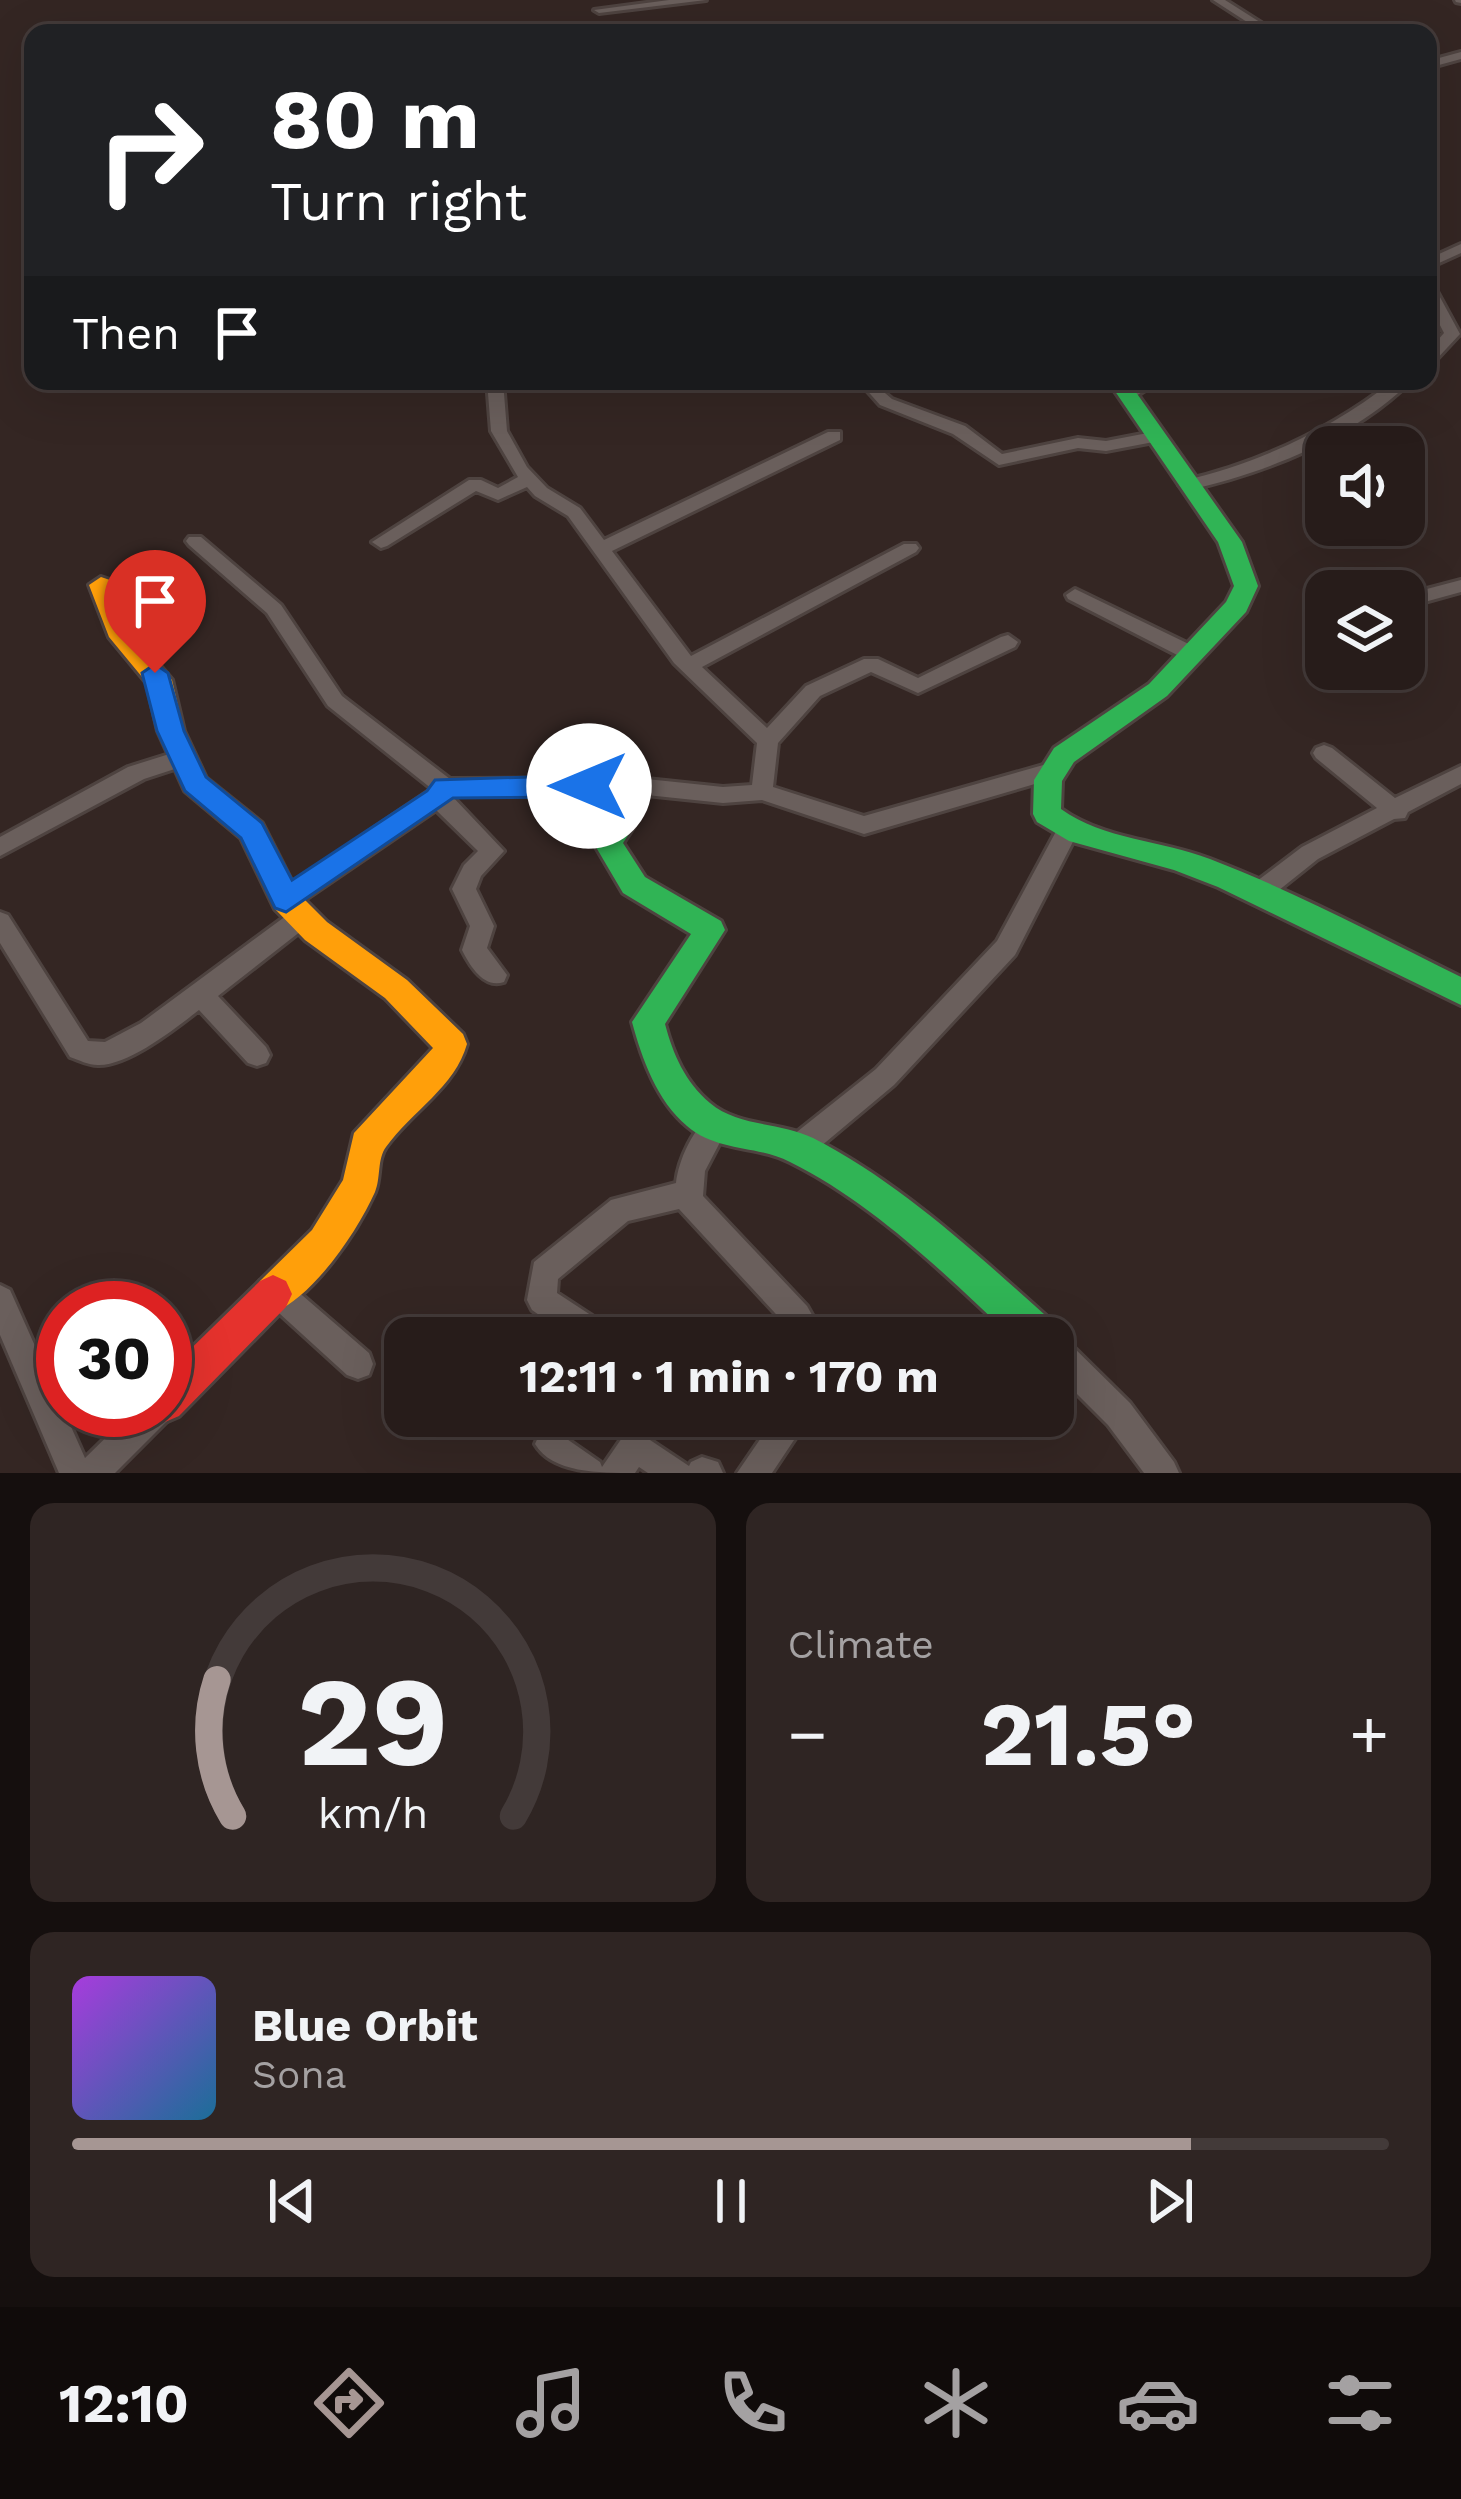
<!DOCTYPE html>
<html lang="en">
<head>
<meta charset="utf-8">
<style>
  body { margin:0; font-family:"Work Sans",sans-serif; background:#2f2523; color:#f1f3f6; height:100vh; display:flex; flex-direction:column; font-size:45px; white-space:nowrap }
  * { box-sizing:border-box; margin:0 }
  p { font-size:39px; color:#a4a1a2 }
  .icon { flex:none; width:66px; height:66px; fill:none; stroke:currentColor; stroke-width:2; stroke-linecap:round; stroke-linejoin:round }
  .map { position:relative; height:1473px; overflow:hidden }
  .sheet { display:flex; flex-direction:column; gap:30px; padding:30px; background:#150f0e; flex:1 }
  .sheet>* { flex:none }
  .hud { position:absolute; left:24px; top:24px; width:1413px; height:366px; border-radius:24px; box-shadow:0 12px 48px #0002,0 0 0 3px #433a39; background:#202124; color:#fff; overflow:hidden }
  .tools { position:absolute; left:1305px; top:426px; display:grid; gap:24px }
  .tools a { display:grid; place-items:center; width:120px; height:120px; border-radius:24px; background:#271c1a; box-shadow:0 12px 48px #0002,0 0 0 3px #433a39; font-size:60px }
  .speed { position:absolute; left:36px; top:1281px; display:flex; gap:24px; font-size:60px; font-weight:700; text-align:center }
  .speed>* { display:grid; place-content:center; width:156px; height:156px; border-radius:50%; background:#271c1a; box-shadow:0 12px 48px #0002,0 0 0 3px #433a39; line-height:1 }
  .speed .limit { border:18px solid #d22; background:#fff; color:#111 }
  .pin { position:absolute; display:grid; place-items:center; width:102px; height:102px; color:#fff; margin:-123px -51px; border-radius:50% 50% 50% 0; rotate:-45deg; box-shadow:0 0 12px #0007 }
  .pin .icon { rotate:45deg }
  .me { position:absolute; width:132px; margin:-66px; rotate:270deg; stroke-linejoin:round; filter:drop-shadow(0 0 9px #0008) }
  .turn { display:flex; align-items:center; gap:42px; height:252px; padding:0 48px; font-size:54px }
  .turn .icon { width:156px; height:156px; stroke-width:2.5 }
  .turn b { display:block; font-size:84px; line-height:102px }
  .then { display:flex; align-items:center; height:114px; padding:0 48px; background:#0003; gap:24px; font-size:45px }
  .big { font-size:90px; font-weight:700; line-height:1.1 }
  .sheet .card { flex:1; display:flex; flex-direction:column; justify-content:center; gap:18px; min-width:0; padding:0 42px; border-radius:24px; background:#2f2523 }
  .sheet .dial { align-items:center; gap:0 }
  .dial svg { height:312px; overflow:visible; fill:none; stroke:#433a39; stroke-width:7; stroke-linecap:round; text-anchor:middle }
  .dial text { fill:#f1f3f6; stroke:none }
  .song { display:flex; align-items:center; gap:36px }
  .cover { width:144px; height:144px; border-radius:18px; background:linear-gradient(135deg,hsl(280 70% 55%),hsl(200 70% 35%)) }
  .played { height:12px; border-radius:6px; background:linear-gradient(90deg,#a69693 85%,#433a39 85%) }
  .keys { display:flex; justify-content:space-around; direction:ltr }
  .heat { display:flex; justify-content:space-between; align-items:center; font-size:66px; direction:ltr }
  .sheet .tiles { flex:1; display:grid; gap:30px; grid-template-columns:1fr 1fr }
  .card:last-child { grid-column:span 2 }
  .trip { position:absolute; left:384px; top:1317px; width:690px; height:120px; border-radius:24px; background:#271c1a; box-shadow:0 12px 48px #0002,0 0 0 3px #433a39; font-weight:700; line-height:120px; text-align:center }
  .menu { display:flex; height:192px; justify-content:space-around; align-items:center; background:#100b0a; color:#a4a1a2 }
  .menu .icon { width:84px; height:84px }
  .menu .active { color:#a69693 }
  .menu b { font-size:54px; color:#f1f3f6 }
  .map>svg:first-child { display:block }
</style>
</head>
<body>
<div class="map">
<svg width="1461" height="1473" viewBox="0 0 1461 1473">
  <rect width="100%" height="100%" fill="#342623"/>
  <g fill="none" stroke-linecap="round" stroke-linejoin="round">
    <g stroke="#4e4340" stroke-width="6">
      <path id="street" d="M 669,0 L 706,0 L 599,13 L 594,10 Z
        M 1213,0 L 1225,0 L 1277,33 L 1264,33 Z
        M 1455,0 L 1461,0 L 1461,3 L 1456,2 Z
        M 726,28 L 730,33 L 715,33 Z
        M 1461,52 L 1461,59 L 1428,68 L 1428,61 Z
        M 1461,244 L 1461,253 L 1428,268 L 1428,259 Z
        M 1428,284 L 1435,288 L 1460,334 L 1433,363 L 1428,365 L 1428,351 L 1444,333 L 1428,302 Z
        M 487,381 L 503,381 L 507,431 L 527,467 L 547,488 L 580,508 L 604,540 L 828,432 L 840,432 L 840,440 L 612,551 L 691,656 L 904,544 L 916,544 L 919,548 L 916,552 L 702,667 L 767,728 L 806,686 L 864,659 L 878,659 L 918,678 L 1001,637 L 1008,635 L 1018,642 L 1015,647 L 918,693 L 871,672 L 820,696 L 778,743 L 773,787 L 864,816 L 1054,762 L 1062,764 L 1065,770 L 1062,776 L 864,834 L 762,800 L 723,803 L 637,794 L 451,795 L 504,851 L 481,876 L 476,889 L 494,926 L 487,948 L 507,975 L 504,982 C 484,989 470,966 462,950 L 470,926 L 452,889 L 464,865 L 478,851 L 436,810 L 294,907 L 286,909 L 278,907 L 274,900 L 278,893 L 432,789 L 328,706 L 267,613 L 189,545 L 186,541 L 189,537 L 201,537 L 281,605 L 342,696 L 450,779 L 637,778 L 723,787 L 752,785 L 757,743 L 674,663 L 568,516 L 535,496 L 527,487 L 498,500 L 476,491 L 387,546 L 381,548 L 372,542 L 469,480 L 481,480 L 498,488 L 518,477 L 491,431 Z
        M 1140,381 L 1159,381 L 1133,398 L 1121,398 L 1121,392 Z
        M 1393,381 L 1411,381 C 1354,438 1265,473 1188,490 L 1179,485 L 1182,481 C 1259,463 1330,430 1393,381 Z
        M 872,382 L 892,399 L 965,426 L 1002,454 L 1078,438 L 1106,441 L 1153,432 L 1161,437 L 1159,441 L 1106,451 L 1078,448 L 999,465 L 953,434 L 880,405 L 864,387 Z
        M 1461,580 L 1461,592 L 1410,606 L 1404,605 L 1404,595 Z
        M 1075,589 L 1199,649 L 1202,654 L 1199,659 L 1185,659 L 1068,599 L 1066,595 Z
        M 1324,745 L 1332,748 L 1395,798 L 1461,766 L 1461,784 L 1408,812 L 1405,818 L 1394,819 L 1318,859 L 1269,898 L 1261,900 L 1253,898 L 1249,891 L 1253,884 L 1302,847 L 1377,808 L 1316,758 L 1313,753 L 1316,748 Z
        M 182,750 L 193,758 L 190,764 L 144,779 L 0,856 L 0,837 L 128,767 Z
        M 1068,821 L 1076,824 L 1079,830 L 1015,955 L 894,1085 L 808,1157 L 798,1160 L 788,1157 L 785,1148 L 788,1139 L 876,1069 L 997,941 L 1060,824 Z
        M 302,907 L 310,910 L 314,917 L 310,924 L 218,996 L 266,1047 L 270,1055 L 266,1063 L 257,1066 L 248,1063 L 199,1010 C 176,1028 128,1066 98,1065 C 88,1065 79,1060 70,1057 L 0,943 L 0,912 L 8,915 L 88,1041 L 105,1042 L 141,1023 L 294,910 Z
        M 715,1115 L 724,1118 L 728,1127 L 705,1171 L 703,1196 L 807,1306 L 825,1338 L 793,1338 L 787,1326 L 679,1209 L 628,1221 L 558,1279 L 557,1293 L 606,1325 L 609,1338 L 572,1338 L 532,1310 L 527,1300 L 534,1262 L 611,1200 L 676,1183 C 678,1162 694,1123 715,1115 Z
        M 278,1278 L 288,1283 L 369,1353 L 373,1364 L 369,1375 L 358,1379 L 347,1375 L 268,1303 L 263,1293 L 268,1283 Z
        M 0,1285 L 10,1290 L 85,1458 L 134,1410 L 165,1410 L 167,1399 L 171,1410 L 167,1421 L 115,1473 L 59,1473 L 0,1335 Z
        M 1053,1334 L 1064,1338 L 1130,1403 L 1174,1462 L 1179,1473 L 1144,1473 L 1108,1425 L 1053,1370 L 1053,1338 L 1043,1338 Z
        M 776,1416 L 810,1416 L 772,1473 L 737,1473 Z
        M 551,1428 L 600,1462 L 602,1467 L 624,1435 L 635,1430 L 689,1466 L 691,1462 L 702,1457 L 718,1462 L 723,1473 L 648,1473 L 639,1467 L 635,1473 C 599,1473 552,1473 535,1444 L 540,1433 Z"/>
    </g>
    <g stroke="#4e4340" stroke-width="6">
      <path id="fast" d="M 1108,381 L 1128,381 L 1242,542 L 1258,586 L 1246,612 L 1167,696 L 1074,762 L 1062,781 L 1061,809 C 1104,840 1161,840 1210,859 C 1296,892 1378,936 1461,977 L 1461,1005 L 1218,887 L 1174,870 L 1069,841 L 1037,822 L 1033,814 L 1034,780 L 1054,748 L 1149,684 L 1226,602 L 1234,586 L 1218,542 Z
        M 562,776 L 630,818 L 634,826 L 623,843 L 645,877 L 721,921 L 725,930 L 665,1024 C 673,1054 685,1082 710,1103 C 738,1127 781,1122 813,1138 C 903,1184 981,1258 1055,1324 L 1060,1338 L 1055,1352 L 1053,1338 L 1013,1338 C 946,1275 873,1203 790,1162 C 757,1145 717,1152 687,1126 C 657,1101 642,1059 632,1022 L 691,934 L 623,893 L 593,842 L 602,828 L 548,786 L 552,779 Z"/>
    </g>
    <g stroke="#4e4340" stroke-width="6">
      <path id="slow" d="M 101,577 L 110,580 L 133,634 L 172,680 L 184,731 L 206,778 L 262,823 L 297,892 L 327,922 L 407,980 L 463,1034 L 467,1044 C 455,1087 412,1111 386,1147 C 377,1159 381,1178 375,1192 C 357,1232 314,1296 273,1313 L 260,1307 L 254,1294 L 260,1281 L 312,1230 L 343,1180 L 354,1133 L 433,1048 L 385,998 L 305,940 L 275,909 L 241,838 L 185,791 L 158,731 L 147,683 L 109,637 L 89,585 Z"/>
    </g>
    <g stroke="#4e4340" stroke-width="6">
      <path id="jam" d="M 273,1275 L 286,1281 L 292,1294 L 286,1307 L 179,1416 L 165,1422 L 151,1416 L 149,1410 L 165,1410 L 165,1374 L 260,1281 Z"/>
    </g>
    <use href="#street" fill="#6a5f5c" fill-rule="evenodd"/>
    <use href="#fast" fill="#30b455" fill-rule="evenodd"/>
    <use href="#slow" fill="#ff9f0a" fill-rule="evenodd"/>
    <use href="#jam" fill="#e5322d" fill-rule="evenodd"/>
  </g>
  <path fill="#1a73e8" stroke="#114b97" stroke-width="3" d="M 155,664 L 168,673 L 184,731 L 206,777 L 262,823 L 292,880 L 427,791 L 435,780 L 589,775 L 603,786 L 589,797 L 453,798 L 286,912 L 275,908 L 241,838 L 185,791 L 157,731 L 142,673 Z"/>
</svg>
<div class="tools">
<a><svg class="icon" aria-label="sound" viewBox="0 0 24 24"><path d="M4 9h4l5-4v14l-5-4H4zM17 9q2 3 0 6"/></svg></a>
<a><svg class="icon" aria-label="layers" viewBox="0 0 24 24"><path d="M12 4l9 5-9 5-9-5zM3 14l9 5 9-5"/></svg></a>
</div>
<div class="speed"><div class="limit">30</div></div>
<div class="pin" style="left:155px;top:673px;background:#d93025"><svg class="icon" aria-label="arrive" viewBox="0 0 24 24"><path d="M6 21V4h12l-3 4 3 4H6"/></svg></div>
<svg class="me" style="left:589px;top:786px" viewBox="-20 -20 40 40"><circle r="19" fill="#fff"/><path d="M0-13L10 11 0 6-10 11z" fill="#1a73e8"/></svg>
<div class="trip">12:11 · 1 min · 170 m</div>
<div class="hud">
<div class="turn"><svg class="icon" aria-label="right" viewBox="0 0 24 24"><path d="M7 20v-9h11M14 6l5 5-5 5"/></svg><div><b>80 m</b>Turn right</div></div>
<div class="then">Then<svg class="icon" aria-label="arrive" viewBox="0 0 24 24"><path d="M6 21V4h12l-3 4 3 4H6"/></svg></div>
</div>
</div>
<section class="sheet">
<div class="tiles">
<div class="card dial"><svg viewBox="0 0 100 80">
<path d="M14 69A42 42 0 1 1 86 69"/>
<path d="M14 69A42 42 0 0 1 10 34" stroke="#a69693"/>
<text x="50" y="56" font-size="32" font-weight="700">29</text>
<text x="50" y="72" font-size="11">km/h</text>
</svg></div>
<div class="card"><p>Climate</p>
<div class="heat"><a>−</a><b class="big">21.5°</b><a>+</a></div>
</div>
<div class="card">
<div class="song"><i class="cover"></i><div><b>Blue Orbit</b><p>Sona</p></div></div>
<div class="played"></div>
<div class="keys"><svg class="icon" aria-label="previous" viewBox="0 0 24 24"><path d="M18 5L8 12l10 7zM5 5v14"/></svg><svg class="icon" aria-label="pause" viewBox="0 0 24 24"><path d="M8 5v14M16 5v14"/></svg><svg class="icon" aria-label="next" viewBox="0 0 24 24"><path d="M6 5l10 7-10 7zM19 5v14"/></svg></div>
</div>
</div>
</section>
<nav class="menu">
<b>12:10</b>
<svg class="icon active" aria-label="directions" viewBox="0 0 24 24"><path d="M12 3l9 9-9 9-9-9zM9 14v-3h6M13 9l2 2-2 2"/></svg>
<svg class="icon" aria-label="music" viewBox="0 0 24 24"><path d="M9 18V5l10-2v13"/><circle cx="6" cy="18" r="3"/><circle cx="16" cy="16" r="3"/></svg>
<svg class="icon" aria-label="phone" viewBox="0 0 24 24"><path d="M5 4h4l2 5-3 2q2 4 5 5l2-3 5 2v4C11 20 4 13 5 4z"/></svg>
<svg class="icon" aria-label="climate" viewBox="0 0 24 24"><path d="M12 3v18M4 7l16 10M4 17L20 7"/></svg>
<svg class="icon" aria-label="car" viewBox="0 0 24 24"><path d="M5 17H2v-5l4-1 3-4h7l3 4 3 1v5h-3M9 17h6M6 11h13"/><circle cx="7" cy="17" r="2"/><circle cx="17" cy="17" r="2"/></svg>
<svg class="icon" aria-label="filters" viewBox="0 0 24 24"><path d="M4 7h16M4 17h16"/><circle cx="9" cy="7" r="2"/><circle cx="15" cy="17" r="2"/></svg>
</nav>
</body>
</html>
